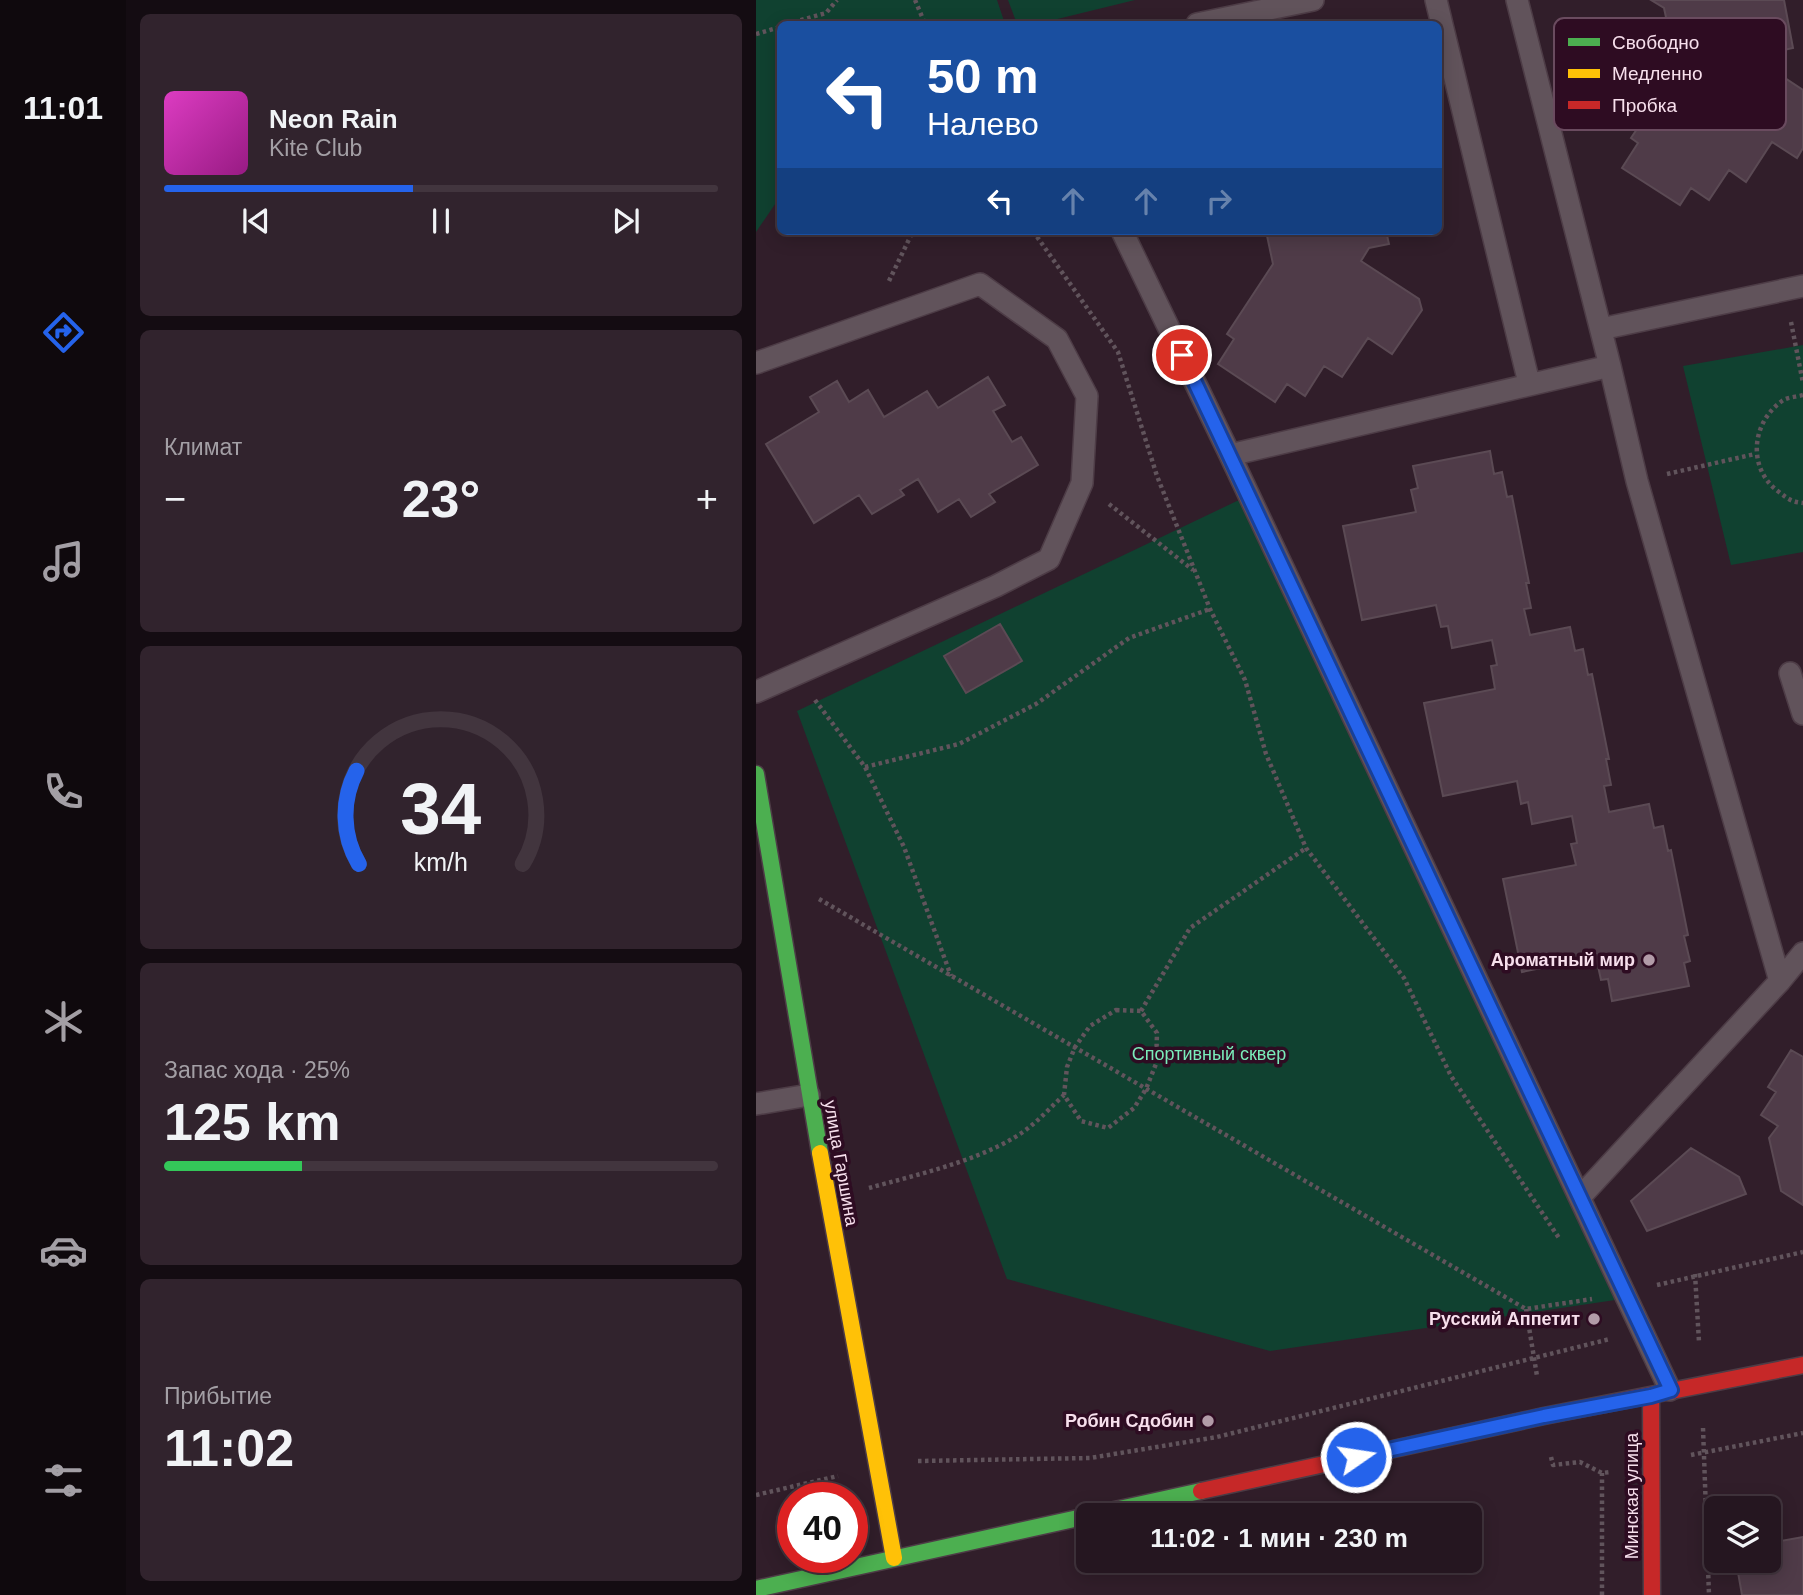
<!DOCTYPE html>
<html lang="ru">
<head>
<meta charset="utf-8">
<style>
  body { margin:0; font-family:Arial,sans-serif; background:#31232d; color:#f1f3f6; height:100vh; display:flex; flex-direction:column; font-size:26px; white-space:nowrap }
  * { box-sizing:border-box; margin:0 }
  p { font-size:23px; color:#a39fa5 }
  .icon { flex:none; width:38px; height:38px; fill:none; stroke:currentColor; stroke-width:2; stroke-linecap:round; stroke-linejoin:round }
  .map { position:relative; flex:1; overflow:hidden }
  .drawer { display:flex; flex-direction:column; gap:14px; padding:14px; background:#140c12; width:630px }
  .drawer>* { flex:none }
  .guide { position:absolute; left:21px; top:21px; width:665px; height:214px; border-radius:10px; box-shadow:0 4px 18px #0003,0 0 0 2px #42353e; background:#1a4fa0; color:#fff; overflow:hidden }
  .tools { position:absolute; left:948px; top:1496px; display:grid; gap:14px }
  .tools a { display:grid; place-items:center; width:77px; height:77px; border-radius:10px; background:#251620; box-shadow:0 4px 18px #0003,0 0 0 2px #42353e; font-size:35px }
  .speed { position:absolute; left:21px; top:1482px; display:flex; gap:14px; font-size:35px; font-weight:700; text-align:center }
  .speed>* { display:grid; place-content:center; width:91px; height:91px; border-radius:50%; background:#251620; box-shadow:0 4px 18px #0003,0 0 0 2px #42353e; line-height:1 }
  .speed .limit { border:10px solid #d22; background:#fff; color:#111 }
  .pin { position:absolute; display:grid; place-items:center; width:60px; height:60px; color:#fff; margin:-30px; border:4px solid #fff; border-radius:50%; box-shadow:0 2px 7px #0007 }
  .me { position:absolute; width:77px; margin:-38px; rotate:77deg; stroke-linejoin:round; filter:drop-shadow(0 0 5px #0008) }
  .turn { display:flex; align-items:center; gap:24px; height:147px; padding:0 35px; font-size:32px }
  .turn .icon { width:91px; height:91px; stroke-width:2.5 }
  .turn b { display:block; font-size:49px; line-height:60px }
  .lanes { display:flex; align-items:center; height:66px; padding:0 35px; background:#0003; justify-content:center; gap:35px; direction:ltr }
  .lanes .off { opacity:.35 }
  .big { font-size:52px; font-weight:800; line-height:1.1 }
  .drawer .tile { flex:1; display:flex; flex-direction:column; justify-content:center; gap:10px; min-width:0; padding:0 24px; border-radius:10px; background:#31232d }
  .drawer .dial { align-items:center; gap:0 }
  .dial svg { height:182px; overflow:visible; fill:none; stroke:#42353e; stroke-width:7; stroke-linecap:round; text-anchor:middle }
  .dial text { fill:#f1f3f6; stroke:none }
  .song { display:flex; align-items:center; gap:21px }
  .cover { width:84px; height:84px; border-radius:10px; background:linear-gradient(135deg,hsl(310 70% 55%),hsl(310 70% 35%)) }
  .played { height:7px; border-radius:4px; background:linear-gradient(90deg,#2563eb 45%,#42353e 45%) }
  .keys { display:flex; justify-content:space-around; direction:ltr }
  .heat { display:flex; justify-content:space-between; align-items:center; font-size:38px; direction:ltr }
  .charge { height:10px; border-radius:5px; background:linear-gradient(90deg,#34c759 25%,#42353e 0) }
  .trip { position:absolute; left:320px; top:1503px; width:406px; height:70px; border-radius:10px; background:#251620; box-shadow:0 4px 18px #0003,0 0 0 2px #42353e; font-weight:800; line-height:70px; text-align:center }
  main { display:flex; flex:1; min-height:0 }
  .tabs { display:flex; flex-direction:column; width:126px; justify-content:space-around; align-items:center; background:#0f090d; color:#a39fa5 }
  .tabs .icon { width:49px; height:49px }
  .tabs .current { color:#2563eb }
  .tabs b { font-size:32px; color:#f1f3f6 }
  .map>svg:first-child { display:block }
</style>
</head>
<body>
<main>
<nav class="tabs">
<b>11:01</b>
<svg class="icon current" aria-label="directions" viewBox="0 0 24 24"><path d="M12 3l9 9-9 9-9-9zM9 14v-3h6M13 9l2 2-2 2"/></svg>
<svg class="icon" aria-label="music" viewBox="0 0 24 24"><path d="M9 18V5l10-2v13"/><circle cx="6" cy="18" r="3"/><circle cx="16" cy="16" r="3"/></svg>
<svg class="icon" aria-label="phone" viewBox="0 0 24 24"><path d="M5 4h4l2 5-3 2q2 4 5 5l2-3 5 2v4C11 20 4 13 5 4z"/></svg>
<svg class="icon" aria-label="climate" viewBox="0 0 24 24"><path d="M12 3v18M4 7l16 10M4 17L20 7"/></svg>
<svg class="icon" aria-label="car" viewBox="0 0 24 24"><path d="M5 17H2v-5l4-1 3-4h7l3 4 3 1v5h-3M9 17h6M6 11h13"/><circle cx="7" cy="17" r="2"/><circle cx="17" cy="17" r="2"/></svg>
<svg class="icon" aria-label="filters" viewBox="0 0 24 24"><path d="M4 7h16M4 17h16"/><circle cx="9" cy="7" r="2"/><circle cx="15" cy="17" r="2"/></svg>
</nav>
<section class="drawer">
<div class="tile">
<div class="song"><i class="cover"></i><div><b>Neon Rain</b><p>Kite Club</p></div></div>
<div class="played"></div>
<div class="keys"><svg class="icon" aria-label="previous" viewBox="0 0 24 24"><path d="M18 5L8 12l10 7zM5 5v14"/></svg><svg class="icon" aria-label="pause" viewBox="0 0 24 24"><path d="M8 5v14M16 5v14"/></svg><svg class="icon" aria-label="next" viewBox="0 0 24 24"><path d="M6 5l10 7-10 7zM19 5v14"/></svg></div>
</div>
<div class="tile"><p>Климат</p>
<div class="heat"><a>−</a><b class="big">23°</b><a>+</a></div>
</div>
<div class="tile dial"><svg viewBox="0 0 100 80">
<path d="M14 69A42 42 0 1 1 86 69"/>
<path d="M14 69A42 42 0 0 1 13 28" stroke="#2563eb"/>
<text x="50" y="56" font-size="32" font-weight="700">34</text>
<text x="50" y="72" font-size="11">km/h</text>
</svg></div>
<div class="tile"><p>Запас хода · 25%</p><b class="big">125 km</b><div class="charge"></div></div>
<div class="tile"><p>Прибытие</p><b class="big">11:02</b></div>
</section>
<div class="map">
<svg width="1047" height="1595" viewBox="0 0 1047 1595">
  <rect width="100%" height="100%" fill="#311e2a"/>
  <path fill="#104130" d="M 0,0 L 241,0 L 249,24 L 24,24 L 24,197 L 0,232 Z
    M 252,0 L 379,0 L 281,24 L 261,24 Z
    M 1047,345 L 1047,552 L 975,565 L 927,366 Z
    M 483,500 L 866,1299 L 514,1351 L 251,1279 L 41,711 Z"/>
  <path fill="#4f3b48" stroke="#5b4a54" stroke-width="2" d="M 895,0 L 1028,0 L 1037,48 L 1018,52 L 1009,65 L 1047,90 L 1047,148 L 1041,158 L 1016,142 L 990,182 L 973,170 L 953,200 L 935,188 L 924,205 L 866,168 L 882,143 L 875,138 L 921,69 L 908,8 Z
    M 510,231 L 630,231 L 633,244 L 613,248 L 605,261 L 663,299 L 666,310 L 636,354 L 612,338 L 586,377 L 568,366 L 549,396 L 531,384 L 519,402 L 462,364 L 478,339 L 471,334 L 517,264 Z
    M 232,377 L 249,405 L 237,411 L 256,442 L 265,437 L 282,465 L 233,494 L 239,502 L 215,517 L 203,499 L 182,512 L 162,479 L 144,490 L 148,495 L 116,514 L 103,495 L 58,523 L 10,444 L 63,412 L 54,397 L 81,381 L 93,402 L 112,390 L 128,417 L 171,391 L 182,408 Z
    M 734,451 L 738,474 L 746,472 L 751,497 L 756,496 L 773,583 L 770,583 L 775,608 L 768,609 L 774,635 L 814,627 L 819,651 L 827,649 L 832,675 L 836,674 L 853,759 L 850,759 L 855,785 L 848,786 L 853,812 L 893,804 L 898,828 L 907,826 L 912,851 L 915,850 L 932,935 L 928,936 L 934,961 L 928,963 L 933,986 L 856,1001 L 852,979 L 845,980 L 840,957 L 766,972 L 747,879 L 820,865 L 815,844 L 821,843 L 816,816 L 776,824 L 772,802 L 765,804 L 761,781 L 687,796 L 668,703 L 739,689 L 735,666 L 741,665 L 736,640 L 696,648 L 692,626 L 685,627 L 680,605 L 606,620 L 587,526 L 660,512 L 655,490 L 662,488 L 657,466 Z
    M 244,624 L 266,661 L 210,693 L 188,656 Z
    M 1035,1050 L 1047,1057 L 1047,1205 L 1025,1191 L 1013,1138 L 1022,1126 L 1005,1115 L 1020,1092 L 1012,1087 Z
    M 935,1148 L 983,1177 L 990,1194 L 891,1231 L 875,1201 Z
    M 1047,1537 L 1047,1595 L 986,1595 L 980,1561 L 1013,1561 L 1013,1543 Z"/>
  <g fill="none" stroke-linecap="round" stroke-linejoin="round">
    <g stroke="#4d3c46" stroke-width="24">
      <path id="lane" d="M 680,0 L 773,383
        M 761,0 L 854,366
        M 441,24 L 557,0
        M 366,231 L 474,455 L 914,1390
        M 845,329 L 1047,286
        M 0,363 L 224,284 L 301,339 L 331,396 L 326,483 L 293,559 L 240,586 L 0,692
        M 474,455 L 854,366 L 881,481 L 1024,981
        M 1034,673 L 1047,714
        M 0,1104 L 53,1095
        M 825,1196 L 1024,981 L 1047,953"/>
    </g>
    <g stroke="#4d3c46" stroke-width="19">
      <path id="fast" d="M 0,774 L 64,1153
        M 0,1589 L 445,1491"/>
    </g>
    <g stroke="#4d3c46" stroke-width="19">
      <path id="slow" d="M 64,1153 L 138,1558"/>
    </g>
    <g stroke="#4d3c46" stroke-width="19">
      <path id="jam" d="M 895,1396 L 896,1595
        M 445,1491 L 788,1416 L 1047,1365"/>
    </g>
    <path stroke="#61545c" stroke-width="4.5" stroke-dasharray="3.5 3.5" stroke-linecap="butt" d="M 159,0 L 169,24
      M 31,24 L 70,13 L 81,0
      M 0,34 L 24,27
      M 277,231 L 362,352 L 401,476 L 454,609 L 489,680 L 510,754 L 550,848 L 648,978 L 695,1076 L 803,1238
      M 133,281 L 157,231
      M 1035,322 L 1047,383
      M 1047,395 C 1041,397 1031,397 1026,401 C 995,423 991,469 1023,492 C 1032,499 1036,502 1047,503
      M 911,474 L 999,454
      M 353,504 L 437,570
      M 59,700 L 109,767 L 148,847 L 195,976
      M 109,767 L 203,744 L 280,704 L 373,638 L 454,609
      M 63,899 L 770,1309 L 836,1299
      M 360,1010 L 385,1011 L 401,1033 L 400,1064 L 390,1089 L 378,1108 L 352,1128 L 325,1121 L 308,1095 L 311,1067 L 319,1047 L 334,1026 Z
      M 385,1011 L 434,928 L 550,848
      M 113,1188 C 163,1174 237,1158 276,1125 C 287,1116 297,1105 308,1095
      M 939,1274 L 943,1342
      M 901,1285 L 1047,1252
      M 770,1309 L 781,1376
      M 947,1428 L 953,1595
      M 935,1455 L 1047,1433
      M 795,1457 L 797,1465 L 824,1462 L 846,1473 L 854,1472
      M 162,1461 L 334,1458 L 461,1437 L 854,1339
      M 0,1495 L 82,1476
      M 846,1595 L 846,1473"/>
    <use href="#lane" stroke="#61535b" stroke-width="21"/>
    <use href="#fast" stroke="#4caf50" stroke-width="16"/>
    <use href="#slow" stroke="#ffc107" stroke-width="16"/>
    <use href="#jam" stroke="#c62828" stroke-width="16"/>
  </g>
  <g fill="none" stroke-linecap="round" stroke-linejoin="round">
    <g stroke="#184099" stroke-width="18">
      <path id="route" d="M 426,355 L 915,1390 L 895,1396 L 788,1416 L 600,1457"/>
    </g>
    <use href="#route" stroke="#2563eb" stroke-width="12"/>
  </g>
  <g fill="#b29ba8" stroke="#2e0c22" stroke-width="2.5">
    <circle cx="893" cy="960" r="7"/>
    <circle cx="838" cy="1319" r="7"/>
    <circle cx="452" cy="1421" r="7"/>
  </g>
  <g text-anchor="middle" stroke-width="7" stroke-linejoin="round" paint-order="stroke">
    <g font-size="18" font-weight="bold" fill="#f7dfec" stroke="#2e0c22" text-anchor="end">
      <text x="879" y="966">Ароматный мир</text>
      <text x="824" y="1325">Русский Аппетит</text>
      <text x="438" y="1427">Робин Сдобин</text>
    </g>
    <g font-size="18" fill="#7aecba" stroke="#2e0c22">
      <text x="453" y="1060">Спортивный сквер</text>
    </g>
    <g font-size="18" fill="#f7dfec" stroke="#2e0c22">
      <text transform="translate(85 1163) rotate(80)" y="6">улица Гаршина</text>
      <text transform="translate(876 1496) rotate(-90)" y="6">Минская улица</text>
    </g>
  </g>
  <rect x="798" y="18" width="232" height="112" rx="10" fill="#2e0c22" stroke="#6a4b5f" stroke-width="2"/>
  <rect x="812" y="38" width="32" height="8" fill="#4caf50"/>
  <rect x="812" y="69" width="32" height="9" fill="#ffc107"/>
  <rect x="812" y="101" width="32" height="8" fill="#c62828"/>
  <g font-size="19" fill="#f7dfec">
    <text x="856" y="49">Свободно</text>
    <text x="856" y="80">Медленно</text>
    <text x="856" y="112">Пробка</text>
  </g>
</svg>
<div class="tools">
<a><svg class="icon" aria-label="layers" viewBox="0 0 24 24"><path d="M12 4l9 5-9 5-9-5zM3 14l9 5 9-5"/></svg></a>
</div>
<div class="speed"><div class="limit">40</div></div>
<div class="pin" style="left:426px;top:355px;background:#d93025"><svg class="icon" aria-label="arrive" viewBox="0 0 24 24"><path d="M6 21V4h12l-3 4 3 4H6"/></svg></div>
<svg class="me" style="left:600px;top:1457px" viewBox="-20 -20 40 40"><circle r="17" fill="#2563eb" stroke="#fff" stroke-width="3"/><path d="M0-11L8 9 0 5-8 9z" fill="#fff"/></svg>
<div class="trip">11:02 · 1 мин · 230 m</div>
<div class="guide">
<div class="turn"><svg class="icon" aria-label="left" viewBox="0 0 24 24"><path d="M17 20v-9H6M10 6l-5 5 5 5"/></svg><div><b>50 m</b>Налево</div></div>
<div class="lanes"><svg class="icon" aria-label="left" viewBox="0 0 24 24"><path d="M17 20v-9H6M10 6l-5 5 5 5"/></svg><svg class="icon off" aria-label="ahead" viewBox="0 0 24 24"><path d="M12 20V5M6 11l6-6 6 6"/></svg><svg class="icon off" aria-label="ahead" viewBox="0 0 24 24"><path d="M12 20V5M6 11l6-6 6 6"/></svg><svg class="icon off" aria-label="right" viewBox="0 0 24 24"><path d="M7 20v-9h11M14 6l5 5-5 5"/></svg></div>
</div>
</div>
</main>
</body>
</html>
